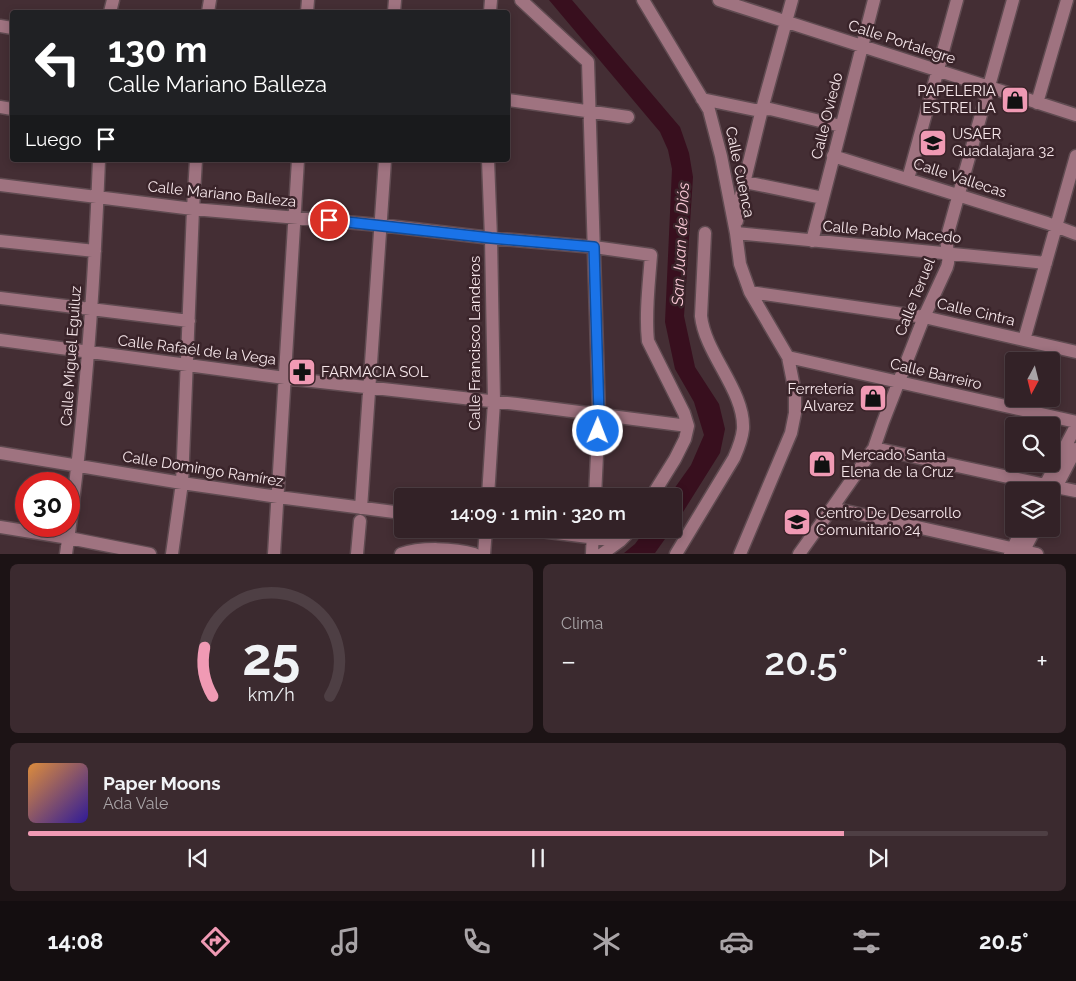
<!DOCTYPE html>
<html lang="es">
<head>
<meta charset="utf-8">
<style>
  body { margin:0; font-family:Raleway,sans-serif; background:#3b2a2f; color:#f1f3f6; height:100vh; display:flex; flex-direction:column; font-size:19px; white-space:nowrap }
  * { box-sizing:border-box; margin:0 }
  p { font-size:16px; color:#a9a4a7 }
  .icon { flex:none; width:28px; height:28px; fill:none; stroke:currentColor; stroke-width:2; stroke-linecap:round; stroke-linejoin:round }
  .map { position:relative; height:554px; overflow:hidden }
  .sheet { display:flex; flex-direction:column; gap:10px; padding:10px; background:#1c1315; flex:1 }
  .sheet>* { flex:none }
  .hud { position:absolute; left:10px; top:10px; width:500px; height:152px; border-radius:5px; box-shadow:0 2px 8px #0003,0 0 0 1px #4e3f44; background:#202124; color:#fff; overflow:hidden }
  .needle { width:32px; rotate:187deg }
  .tools { position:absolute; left:1005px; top:352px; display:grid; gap:10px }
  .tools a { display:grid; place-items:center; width:55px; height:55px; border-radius:5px; background:#332227; box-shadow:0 2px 8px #0003,0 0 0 1px #4e3f44; font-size:25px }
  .speed { position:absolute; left:15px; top:472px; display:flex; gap:10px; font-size:25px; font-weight:700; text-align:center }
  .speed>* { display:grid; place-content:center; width:65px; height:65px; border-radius:50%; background:#332227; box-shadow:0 2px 8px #0003,0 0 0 1px #4e3f44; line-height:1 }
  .speed .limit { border:8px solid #d22; background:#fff; color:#111 }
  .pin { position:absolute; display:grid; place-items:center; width:42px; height:42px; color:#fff; margin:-21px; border:2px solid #fff; border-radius:50%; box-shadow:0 1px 5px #0007 }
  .me { position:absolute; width:55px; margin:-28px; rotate:1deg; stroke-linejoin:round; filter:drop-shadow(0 0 4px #0008) }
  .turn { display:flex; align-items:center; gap:18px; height:105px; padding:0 15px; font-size:22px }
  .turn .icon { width:65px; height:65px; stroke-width:2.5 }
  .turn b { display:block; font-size:35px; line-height:42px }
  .then { display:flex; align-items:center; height:48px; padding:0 15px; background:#0003; gap:10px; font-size:19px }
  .big { font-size:38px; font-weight:600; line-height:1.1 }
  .sheet .widget { flex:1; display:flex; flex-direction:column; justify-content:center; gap:8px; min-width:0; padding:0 18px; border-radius:8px; background:#3b2a2f }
  .sheet .dial { align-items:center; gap:0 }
  .dial svg { height:130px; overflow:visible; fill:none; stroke:#4e3f44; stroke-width:7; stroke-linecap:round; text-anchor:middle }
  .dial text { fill:#f1f3f6; stroke:none }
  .song { display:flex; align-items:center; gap:15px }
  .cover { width:60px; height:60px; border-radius:8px; background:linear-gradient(135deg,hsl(30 70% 55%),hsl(250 70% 35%)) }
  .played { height:5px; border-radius:2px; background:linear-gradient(90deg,#f09ab4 80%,#4e3f44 80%) }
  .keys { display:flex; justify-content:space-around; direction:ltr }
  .heat { display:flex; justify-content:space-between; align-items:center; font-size:28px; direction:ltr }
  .sheet .tiles { flex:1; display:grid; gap:10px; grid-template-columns:1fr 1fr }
  .widget:last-child { grid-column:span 2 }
  .trip { position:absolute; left:394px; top:488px; width:288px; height:50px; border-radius:5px; background:#332227; box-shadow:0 2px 8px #0003,0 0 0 1px #4e3f44; font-weight:600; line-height:50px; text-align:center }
  .tab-bar { display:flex; height:80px; justify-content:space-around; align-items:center; background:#140e10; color:#a9a4a7 }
  .tab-bar .icon { width:35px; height:35px }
  .tab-bar .active { color:#f09ab4 }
  .tab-bar b { font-size:22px; color:#f1f3f6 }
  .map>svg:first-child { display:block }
</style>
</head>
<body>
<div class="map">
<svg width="1076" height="554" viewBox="0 0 1076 554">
  <rect width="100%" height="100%" fill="#442e34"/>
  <path fill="#380f1e" d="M 549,0 L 572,0 L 680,127 L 689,153 L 693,177 L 684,316 L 695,367 L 719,404 L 725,429 L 720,453 L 673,528 L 672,496 L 669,496 L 691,465 L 704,435 L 694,402 L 675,369 L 665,322 L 672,169 L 668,150 L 660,132 Z
    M 646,529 L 672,529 L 655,553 L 624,553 L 635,544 Z"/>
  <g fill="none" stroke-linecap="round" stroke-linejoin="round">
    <g stroke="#604b51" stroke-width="15">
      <path id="minor" d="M 521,0 L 588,62 L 599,414 L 595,496
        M 643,0 L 709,110 L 721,156 L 736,233 L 740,264 L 750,292 L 788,357 L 795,392 L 795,413 L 791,433 L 740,554
        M 719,0 L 1076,115
        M 110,12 L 113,0
        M 208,12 L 210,0
        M 307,12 L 308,0
        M 394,12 L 395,0
        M 490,12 L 491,0
        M 0,26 L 12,28
        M 702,99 L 755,110 L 770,109 L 841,126
        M 508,100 L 628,117
        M 1037,103 L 1067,0
        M 0,107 L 12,109
        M 833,156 L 1047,223 L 1076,234
        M 488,160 L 491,238 L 494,402 L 488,496
        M 908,179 L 957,0
        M 745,182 L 823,198
        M 0,185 L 193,209 L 380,225 L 491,238 L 594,247 L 651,255 C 649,283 645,313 648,341 L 684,413 L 688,426 L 685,439 L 675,459 L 652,496
        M 737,221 L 738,208 L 762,109 L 792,0
        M 736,233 L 1046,263
        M 0,241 L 95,251
        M 812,241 L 874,0
        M 750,292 L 924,317 L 1076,352
        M 0,298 L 189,321
        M 0,340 L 285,378 L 517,404 L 688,426
        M 1024,340 L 1076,156
        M 788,357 L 1076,422
        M 874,448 L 1045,485
        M 0,453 L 182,483 L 278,497 L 402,513
        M 1056,487 L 1076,491
        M 1042,491 L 1076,426
        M 1051,497 L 1076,449
        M 361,508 L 385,160
        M 832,508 L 1037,554
        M 0,527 L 69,538 L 150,554
        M 525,529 L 620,541
        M 66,554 C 85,423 94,292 99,160
        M 172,554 L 182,483 L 193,209 L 196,160
        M 274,554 L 298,160
        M 357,554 L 360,521
        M 401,554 C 420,547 455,548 474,554
        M 484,554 L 486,529
        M 592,554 L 593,529
        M 602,554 L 620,541 L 632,529
        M 676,554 L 734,458 C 738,449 742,439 743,429 C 745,391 705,354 701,316 L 705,233
        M 799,554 L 832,508 L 874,448 L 883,422 L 924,317 L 947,267 C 950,259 948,254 947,246 C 946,242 947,237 948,233 L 1013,0
        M 1010,554 L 1022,529
        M 1022,554 L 1035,529"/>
    </g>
    <use href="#minor" stroke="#9f7380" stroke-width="12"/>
  </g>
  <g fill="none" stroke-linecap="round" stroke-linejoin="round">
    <g stroke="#114b97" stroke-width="12">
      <path id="route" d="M 329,220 L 491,238 L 594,247 L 599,414 L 598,431"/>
    </g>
    <use href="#route" stroke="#1a73e8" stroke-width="9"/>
  </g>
  <defs>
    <g id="shop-square" transform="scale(1.4375)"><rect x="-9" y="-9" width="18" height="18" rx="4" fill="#f09ab4" stroke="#3a242a"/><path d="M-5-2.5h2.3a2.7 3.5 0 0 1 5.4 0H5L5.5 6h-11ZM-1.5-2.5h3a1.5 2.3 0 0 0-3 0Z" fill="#111"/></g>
    <g id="school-square" transform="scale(1.4375)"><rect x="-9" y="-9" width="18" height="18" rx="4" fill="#f09ab4" stroke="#3a242a"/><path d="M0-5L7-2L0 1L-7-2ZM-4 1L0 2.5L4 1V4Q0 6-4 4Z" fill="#111"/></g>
    <g id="pharmacy-square" transform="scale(1.4375)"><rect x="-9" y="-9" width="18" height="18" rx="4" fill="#f09ab4" stroke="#3a242a"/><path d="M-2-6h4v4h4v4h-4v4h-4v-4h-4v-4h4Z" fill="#111"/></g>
  </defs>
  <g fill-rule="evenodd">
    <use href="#shop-square" x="1015" y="100"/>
    <use href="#school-square" x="933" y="143"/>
    <use href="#pharmacy-square" x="302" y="372"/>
    <use href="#shop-square" x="873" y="398"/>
    <use href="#shop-square" x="822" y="464"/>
    <use href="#school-square" x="797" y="522"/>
  </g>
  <g text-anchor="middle" stroke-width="5" stroke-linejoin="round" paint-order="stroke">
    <g font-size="15" fill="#f6e6ea" stroke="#3a242a">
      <text transform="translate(902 42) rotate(18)" y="5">Calle Portalegre</text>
      <text transform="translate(827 116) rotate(-76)" y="5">Calle Oviedo</text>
      <text transform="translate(740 172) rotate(78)" y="5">Calle Cuenca</text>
      <text transform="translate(960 178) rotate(18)" y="5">Calle Vallecas</text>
      <text transform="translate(222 194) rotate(6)" y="5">Calle Mariano Balleza</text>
      <text transform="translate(892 232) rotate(5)" y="5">Calle Pablo Macedo</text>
      <text transform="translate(915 297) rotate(-68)" y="5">Calle Teruel</text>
      <text transform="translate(976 312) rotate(13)" y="5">Calle Cintra</text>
      <text transform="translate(475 343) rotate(-90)" y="5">Calle Francisco Landeros</text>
      <text transform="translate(197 350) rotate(7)" y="5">Calle Rafaél de la Vega</text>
      <text transform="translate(71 356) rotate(-86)" y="5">Calle Miguel Eguiluz</text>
      <text transform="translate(936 374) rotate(13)" y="5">Calle Barreiro</text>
      <text transform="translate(203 469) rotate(9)" y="5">Calle Domingo Ramírez</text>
    </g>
    <g font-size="15" fill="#f6e6ea" stroke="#3a242a" text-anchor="start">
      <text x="996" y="96" text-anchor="end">PAPELERIA<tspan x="996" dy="17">ESTRELLA</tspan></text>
      <text x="952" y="139">USAER<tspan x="952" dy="17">Guadalajara 32</tspan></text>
      <text x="321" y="377">FARMACIA SOL</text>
      <text x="854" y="394" text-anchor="end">Ferretería<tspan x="854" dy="17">Alvarez</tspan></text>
      <text x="841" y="460">Mercado Santa<tspan x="841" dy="17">Elena de la Cruz</tspan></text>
      <text x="816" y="518">Centro De Desarrollo<tspan x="816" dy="17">Comunitario 24</tspan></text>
    </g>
    <g font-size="16" font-style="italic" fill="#fccad8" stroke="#3a242a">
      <text transform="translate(680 244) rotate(-87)" y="6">San Juan de Diós</text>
    </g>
  </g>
</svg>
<div class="tools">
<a><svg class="needle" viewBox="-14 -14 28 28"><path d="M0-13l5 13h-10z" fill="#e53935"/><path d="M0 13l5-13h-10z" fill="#a9a4a7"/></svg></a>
<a><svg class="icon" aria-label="search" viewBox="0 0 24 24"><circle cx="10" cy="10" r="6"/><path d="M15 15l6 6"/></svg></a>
<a><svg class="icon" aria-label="layers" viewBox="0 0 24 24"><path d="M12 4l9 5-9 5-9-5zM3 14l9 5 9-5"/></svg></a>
</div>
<div class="speed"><div class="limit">30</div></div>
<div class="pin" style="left:329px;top:220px;background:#d93025"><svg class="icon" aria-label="arrive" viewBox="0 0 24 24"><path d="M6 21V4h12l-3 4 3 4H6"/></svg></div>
<svg class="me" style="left:598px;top:431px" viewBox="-20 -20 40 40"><circle r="17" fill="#1a73e8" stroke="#fff" stroke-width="3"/><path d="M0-11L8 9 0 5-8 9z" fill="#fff"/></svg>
<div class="trip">14:09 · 1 min · 320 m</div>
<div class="hud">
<div class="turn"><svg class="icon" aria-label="left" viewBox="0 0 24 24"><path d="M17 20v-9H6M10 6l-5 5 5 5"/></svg><div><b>130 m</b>Calle Mariano Balleza</div></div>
<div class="then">Luego<svg class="icon" aria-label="arrive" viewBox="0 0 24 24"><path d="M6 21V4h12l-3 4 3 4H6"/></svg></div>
</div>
</div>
<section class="sheet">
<div class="tiles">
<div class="widget dial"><svg viewBox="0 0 100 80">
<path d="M14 69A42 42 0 1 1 86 69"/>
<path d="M14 69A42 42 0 0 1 9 39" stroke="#f09ab4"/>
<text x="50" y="56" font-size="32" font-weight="700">25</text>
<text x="50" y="72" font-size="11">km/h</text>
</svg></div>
<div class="widget"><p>Clima</p>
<div class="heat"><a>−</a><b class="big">20.5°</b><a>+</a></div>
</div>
<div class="widget">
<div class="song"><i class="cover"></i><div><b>Paper Moons</b><p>Ada Vale</p></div></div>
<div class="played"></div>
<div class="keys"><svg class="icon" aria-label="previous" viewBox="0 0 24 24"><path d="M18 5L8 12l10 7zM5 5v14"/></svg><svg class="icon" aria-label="pause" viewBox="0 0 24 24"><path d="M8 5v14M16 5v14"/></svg><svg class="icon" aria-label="next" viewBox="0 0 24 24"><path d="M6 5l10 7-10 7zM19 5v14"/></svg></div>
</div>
</div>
</section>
<nav class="tab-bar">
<b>14:08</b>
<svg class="icon active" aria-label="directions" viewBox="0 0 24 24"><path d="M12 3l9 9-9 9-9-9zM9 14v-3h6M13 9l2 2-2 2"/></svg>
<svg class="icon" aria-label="music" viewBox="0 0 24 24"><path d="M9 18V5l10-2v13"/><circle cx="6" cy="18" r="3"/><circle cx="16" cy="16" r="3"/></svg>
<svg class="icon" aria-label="phone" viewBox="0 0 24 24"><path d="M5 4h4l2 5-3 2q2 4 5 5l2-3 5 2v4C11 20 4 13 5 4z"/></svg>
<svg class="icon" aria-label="climate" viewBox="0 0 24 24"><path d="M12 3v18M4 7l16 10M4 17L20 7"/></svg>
<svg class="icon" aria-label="car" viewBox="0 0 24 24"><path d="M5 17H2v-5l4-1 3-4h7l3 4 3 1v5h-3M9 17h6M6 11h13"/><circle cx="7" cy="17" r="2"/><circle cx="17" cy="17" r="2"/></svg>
<svg class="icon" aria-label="filters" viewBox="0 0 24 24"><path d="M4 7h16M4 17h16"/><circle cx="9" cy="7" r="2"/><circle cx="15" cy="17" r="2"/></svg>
<b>20.5°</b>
</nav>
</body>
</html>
